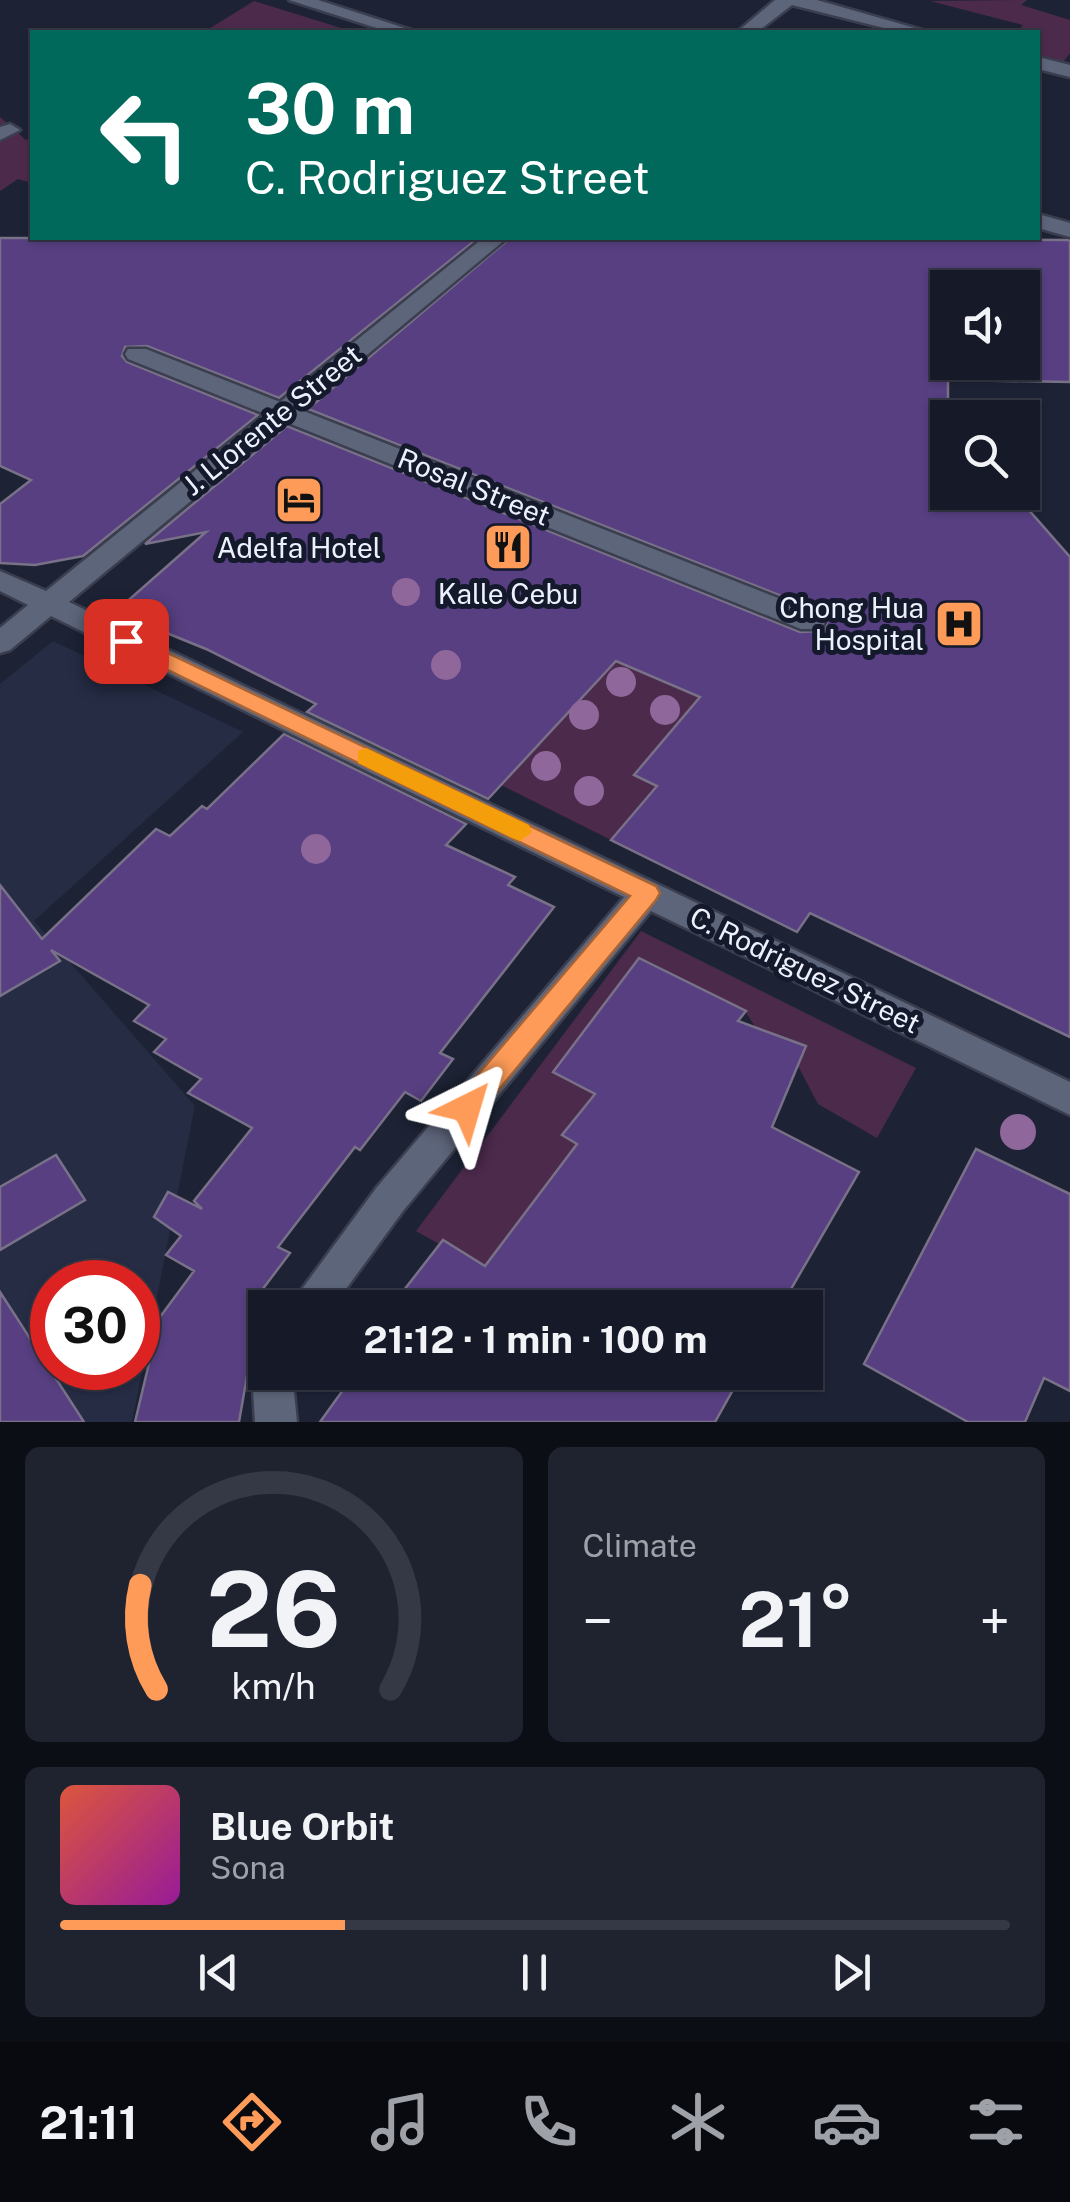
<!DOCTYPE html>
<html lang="en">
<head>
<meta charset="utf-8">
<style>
  body { margin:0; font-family:"Public Sans",sans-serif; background:#1f2330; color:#f1f3f6; height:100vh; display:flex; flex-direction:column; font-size:38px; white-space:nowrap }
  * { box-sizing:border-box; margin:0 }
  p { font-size:32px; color:#9ea1a8 }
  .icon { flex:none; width:55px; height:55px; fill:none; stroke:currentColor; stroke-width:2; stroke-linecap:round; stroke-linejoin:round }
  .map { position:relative; height:1422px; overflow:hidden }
  .panel { display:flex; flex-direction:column; gap:25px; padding:25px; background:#0c0e16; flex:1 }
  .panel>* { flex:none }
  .guide { position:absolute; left:30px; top:30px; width:1010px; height:210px; border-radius:0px; box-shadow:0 2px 8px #0004,0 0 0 2px #353845; background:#00695c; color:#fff; overflow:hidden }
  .controls { position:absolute; left:930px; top:270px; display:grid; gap:20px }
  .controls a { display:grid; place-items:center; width:110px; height:110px; border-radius:0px; background:#161a28; box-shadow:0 2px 8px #0004,0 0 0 2px #353845; font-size:50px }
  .speed { position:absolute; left:30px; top:1260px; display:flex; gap:20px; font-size:50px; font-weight:700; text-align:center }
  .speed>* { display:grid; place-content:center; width:130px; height:130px; border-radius:50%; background:#161a28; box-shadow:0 2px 8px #0004,0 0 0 2px #353845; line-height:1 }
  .speed .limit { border:15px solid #d22; background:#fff; color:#111 }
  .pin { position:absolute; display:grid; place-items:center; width:85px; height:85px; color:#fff; margin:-42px; border-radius:20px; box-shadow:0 5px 15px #0006 }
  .me { position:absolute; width:110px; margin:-55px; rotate:40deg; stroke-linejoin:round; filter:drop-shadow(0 0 8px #0008) }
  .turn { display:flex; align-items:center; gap:35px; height:210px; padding:0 50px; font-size:45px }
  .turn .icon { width:130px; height:130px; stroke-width:2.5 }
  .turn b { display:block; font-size:70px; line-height:85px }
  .big { font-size:75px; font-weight:700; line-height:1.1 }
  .panel .tile { flex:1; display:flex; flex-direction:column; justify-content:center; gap:15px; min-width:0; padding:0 35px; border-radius:15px; background:#1f2330 }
  .panel .dial { align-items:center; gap:0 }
  .dial svg { height:260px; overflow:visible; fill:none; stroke:#353845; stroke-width:7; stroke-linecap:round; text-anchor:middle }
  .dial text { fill:#f1f3f6; stroke:none }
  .song { display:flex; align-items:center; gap:30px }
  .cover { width:120px; height:120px; border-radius:15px; background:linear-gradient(135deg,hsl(10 70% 55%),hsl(300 70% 35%)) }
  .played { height:10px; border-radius:5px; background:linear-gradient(90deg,#fe9b58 30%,#353845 30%) }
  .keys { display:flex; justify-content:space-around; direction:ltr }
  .heat { display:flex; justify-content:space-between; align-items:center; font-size:55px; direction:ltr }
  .panel .tiles { flex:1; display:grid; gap:25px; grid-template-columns:1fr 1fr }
  .tile:last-child { grid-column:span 2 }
  .trip { position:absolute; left:248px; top:1290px; width:575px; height:100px; border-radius:0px; background:#161a28; box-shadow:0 2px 8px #0004,0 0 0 2px #353845; font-weight:700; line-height:100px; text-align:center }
  .menu { display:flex; height:160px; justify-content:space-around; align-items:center; background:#090a10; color:#9ea1a8 }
  .menu .icon { width:70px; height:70px }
  .menu .active { color:#fe9b58 }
  .menu b { font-size:45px; color:#f1f3f6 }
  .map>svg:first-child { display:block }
</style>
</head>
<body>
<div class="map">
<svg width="1070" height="1422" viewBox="0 0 1070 1422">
  <rect width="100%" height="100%" fill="#1d2335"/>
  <path fill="#252c44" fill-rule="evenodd" d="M 53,641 L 243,732 L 34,921 L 195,1106 L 132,1422 L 0,1422 L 0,684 ZM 52,1282 L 138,1282 L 138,1368 L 52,1368 Z"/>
  <path fill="#4c2a4c" d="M 1027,0 L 1021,5 L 1070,20 L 1070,53 L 1062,64 L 1038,57 L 1038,32 L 1017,32 L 1023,25 L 930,1 Z
    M 254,1 L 354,32 L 204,32 Z
    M 0,117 L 26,140 L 32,138 L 32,183 L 18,179 L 0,191 Z
    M 616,661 L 717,704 L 700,725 L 682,718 L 634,774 L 657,786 L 611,840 L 501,785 Z
    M 641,931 L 916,1068 L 877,1138 L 818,1104 L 798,1066 L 805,1045 L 756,1028 L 745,1011 L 638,958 L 554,1071 L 611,1104 L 601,1117 L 584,1108 L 562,1135 L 577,1144 L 537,1299 L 416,1231 Z"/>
  <path fill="#573f81" stroke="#787188" stroke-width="2.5" fill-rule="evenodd" d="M 0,238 L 478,238 L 279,398 L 147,346 L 125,347 L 122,356 L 127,362 L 258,415 L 83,556 L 35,565 L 0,563 L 0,504 L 31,480 L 0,466 Z
    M 510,238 L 1070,240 L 1070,382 L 948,380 L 948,492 L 1013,492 L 1070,557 L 1070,1037 L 810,913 L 797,932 L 611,840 L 657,786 L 634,775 L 700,697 L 616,661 L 488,799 L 307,712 L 316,704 L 206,649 L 115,612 L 206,532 L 145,544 L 287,426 L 800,632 L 824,631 L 828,620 L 822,612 L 308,409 ZM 948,288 L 1022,288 L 1022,362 L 948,362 Z
    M 284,734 L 466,824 L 446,845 L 515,877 L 508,885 L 554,907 L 440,1053 L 453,1059 L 421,1101 L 405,1092 L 360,1150 L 355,1147 L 278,1247 L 290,1253 L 262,1290 L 239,1422 L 135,1422 L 160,1317 L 194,1271 L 166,1255 L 181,1236 L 154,1217 L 168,1192 L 202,1209 L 194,1201 L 252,1128 L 188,1093 L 201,1079 L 154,1052 L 166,1039 L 134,1021 L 149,1005 L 51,950 L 60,961 L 0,996 L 0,885 L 42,939 L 156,829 L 170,836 L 202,806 L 207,809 Z
    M 639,958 L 746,1011 L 738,1021 L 806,1046 L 772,1127 L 859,1172 L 780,1308 L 390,1308 L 443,1240 L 485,1266 L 577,1144 L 562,1135 L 595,1094 L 553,1072 Z
    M 976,1149 L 1070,1194 L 1070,1391 L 1044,1378 L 1025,1422 L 968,1422 L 864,1364 Z
    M 56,1155 L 85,1200 L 0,1250 L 0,1187 Z
    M 0,1292 L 84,1422 L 0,1422 Z
    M 356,1372 L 743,1372 L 715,1422 L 320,1422 Z"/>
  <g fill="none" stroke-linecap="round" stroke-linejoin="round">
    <g stroke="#3a3e4e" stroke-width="5">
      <path id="minor" d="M 289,0 L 318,0 L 417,32 L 389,32 Z
        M 775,0 L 817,0 L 929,32 L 900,32 L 792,5 L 757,32 L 737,32 Z
        M 1038,57 L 1070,65 L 1070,77 L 1038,69 Z
        M 10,124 L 20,130 L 0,140 L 0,127 Z
        M 1038,214 L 1070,223 L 1070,237 L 1038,228 Z
        M 483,238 L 507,238 L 301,410 L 821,615 L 825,622 L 821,629 L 801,629 L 286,422 L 69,602 L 1070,1082 L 1070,1115 L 651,911 L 403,1211 L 332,1308 L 288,1308 L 377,1187 L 624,897 L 51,616 L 10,650 L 0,653 L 0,628 L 28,605 L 0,591 L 0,571 L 46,591 L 265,414 L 128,359 L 125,354 L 128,349 L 146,349 L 280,402 Z
        M 265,1355 L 265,1372 L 292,1372 L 297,1422 L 255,1422 L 252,1372 L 258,1358 Z"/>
    </g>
    <use href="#minor" fill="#5d657a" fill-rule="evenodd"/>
  </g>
  <g fill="#90679a">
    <circle cx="406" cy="592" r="14"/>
    <circle cx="446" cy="665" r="15"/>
    <circle cx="621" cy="682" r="15"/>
    <circle cx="665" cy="710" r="15"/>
    <circle cx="584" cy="715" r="15"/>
    <circle cx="546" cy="766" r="15"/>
    <circle cx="589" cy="791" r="15"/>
    <circle cx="316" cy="849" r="15"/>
    <circle cx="1018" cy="1132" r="18"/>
  </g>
  <path fill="#fe9b58" stroke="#a56539" stroke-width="2.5" d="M 126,633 L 656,886 L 660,893 L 656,900 L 477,1116 L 457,1116 L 453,1108 L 457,1099 L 630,896 L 119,646 L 116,641 Z"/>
  <path fill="#f59e0b" d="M 366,748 L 529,825 L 532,832 L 520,841 L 512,838 L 358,763 L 358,751 Z"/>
  <defs>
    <g id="hotel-square" transform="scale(2.5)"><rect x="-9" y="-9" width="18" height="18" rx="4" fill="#fe9b58" stroke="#14192b"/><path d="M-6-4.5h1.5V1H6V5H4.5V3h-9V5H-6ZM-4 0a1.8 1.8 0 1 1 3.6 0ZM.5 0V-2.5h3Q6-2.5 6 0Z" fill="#111"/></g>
    <g id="restaurant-square" transform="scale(2.5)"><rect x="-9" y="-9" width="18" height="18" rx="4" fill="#fe9b58" stroke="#14192b"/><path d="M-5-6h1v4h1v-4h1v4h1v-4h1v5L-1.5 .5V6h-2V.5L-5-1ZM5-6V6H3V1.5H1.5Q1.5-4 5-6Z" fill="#111"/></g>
    <g id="hospital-square" transform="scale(2.5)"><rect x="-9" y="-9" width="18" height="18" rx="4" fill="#fe9b58" stroke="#14192b"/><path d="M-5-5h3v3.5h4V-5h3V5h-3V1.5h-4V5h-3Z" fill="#111"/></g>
  </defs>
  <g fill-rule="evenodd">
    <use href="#hotel-square" x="299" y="500"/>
    <use href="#restaurant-square" x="508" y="547"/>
    <use href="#hospital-square" x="959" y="624"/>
  </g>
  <g text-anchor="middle" stroke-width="10" stroke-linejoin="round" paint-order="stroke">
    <g font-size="28" fill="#edf1fe" stroke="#14192b">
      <text transform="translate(272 420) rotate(-39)" y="10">J. Llorente Street</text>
      <text transform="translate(474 487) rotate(22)" y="10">Rosal Street</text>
      <text transform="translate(805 970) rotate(26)" y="10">C. Rodriguez Street</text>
    </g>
    <g font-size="28" fill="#edf1fe" stroke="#14192b">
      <text x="299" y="558">Adelfa Hotel</text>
      <text x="508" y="604">Kalle Cebu</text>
      <text x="924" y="618" text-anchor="end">Chong Hua<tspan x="924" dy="32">Hospital</tspan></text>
    </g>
  </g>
</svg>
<div class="controls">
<a><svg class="icon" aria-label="sound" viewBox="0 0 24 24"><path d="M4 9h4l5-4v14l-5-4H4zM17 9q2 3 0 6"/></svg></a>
<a><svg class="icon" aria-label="search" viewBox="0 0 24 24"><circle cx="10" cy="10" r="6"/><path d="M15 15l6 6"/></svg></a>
</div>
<div class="speed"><div class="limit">30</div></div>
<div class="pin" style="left:126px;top:641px;background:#d93025"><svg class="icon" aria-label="arrive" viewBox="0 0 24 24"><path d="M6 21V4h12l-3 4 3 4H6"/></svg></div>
<svg class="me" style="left:467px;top:1108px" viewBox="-20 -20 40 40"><path d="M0-17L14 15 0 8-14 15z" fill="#fe9b58" stroke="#fff" stroke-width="4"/></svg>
<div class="trip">21:12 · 1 min · 100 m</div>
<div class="guide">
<div class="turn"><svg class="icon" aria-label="left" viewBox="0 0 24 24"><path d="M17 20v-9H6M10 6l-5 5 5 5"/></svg><div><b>30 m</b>C. Rodriguez Street</div></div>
</div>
</div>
<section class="panel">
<div class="tiles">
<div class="tile dial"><svg viewBox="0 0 100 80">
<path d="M14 69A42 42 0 1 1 86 69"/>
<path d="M14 69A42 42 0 0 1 9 37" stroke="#fe9b58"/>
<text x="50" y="56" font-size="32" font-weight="700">26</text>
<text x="50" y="72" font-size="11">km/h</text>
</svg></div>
<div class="tile"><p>Climate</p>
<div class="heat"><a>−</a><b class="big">21°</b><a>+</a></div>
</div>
<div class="tile">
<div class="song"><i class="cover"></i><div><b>Blue Orbit</b><p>Sona</p></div></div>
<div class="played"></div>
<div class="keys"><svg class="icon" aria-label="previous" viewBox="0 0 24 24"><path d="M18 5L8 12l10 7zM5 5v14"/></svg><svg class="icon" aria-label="pause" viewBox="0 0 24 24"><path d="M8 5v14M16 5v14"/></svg><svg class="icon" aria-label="next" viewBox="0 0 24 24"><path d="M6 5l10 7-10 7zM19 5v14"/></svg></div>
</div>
</div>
</section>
<nav class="menu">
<b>21:11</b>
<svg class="icon active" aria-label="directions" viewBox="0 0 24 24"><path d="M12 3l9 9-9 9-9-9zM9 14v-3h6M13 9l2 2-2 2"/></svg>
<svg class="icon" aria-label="music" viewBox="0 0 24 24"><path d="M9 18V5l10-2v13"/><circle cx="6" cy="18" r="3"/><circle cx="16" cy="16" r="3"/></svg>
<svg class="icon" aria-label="phone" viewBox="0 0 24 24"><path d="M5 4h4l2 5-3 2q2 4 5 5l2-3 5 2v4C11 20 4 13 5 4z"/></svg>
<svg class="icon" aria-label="climate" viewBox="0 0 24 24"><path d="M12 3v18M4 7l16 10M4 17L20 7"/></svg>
<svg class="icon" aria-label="car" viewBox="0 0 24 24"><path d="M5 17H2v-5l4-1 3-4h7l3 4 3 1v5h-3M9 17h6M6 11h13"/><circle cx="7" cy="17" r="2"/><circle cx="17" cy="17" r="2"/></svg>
<svg class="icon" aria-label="filters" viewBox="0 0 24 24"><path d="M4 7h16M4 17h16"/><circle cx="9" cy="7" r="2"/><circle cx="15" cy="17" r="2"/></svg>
</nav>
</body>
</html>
